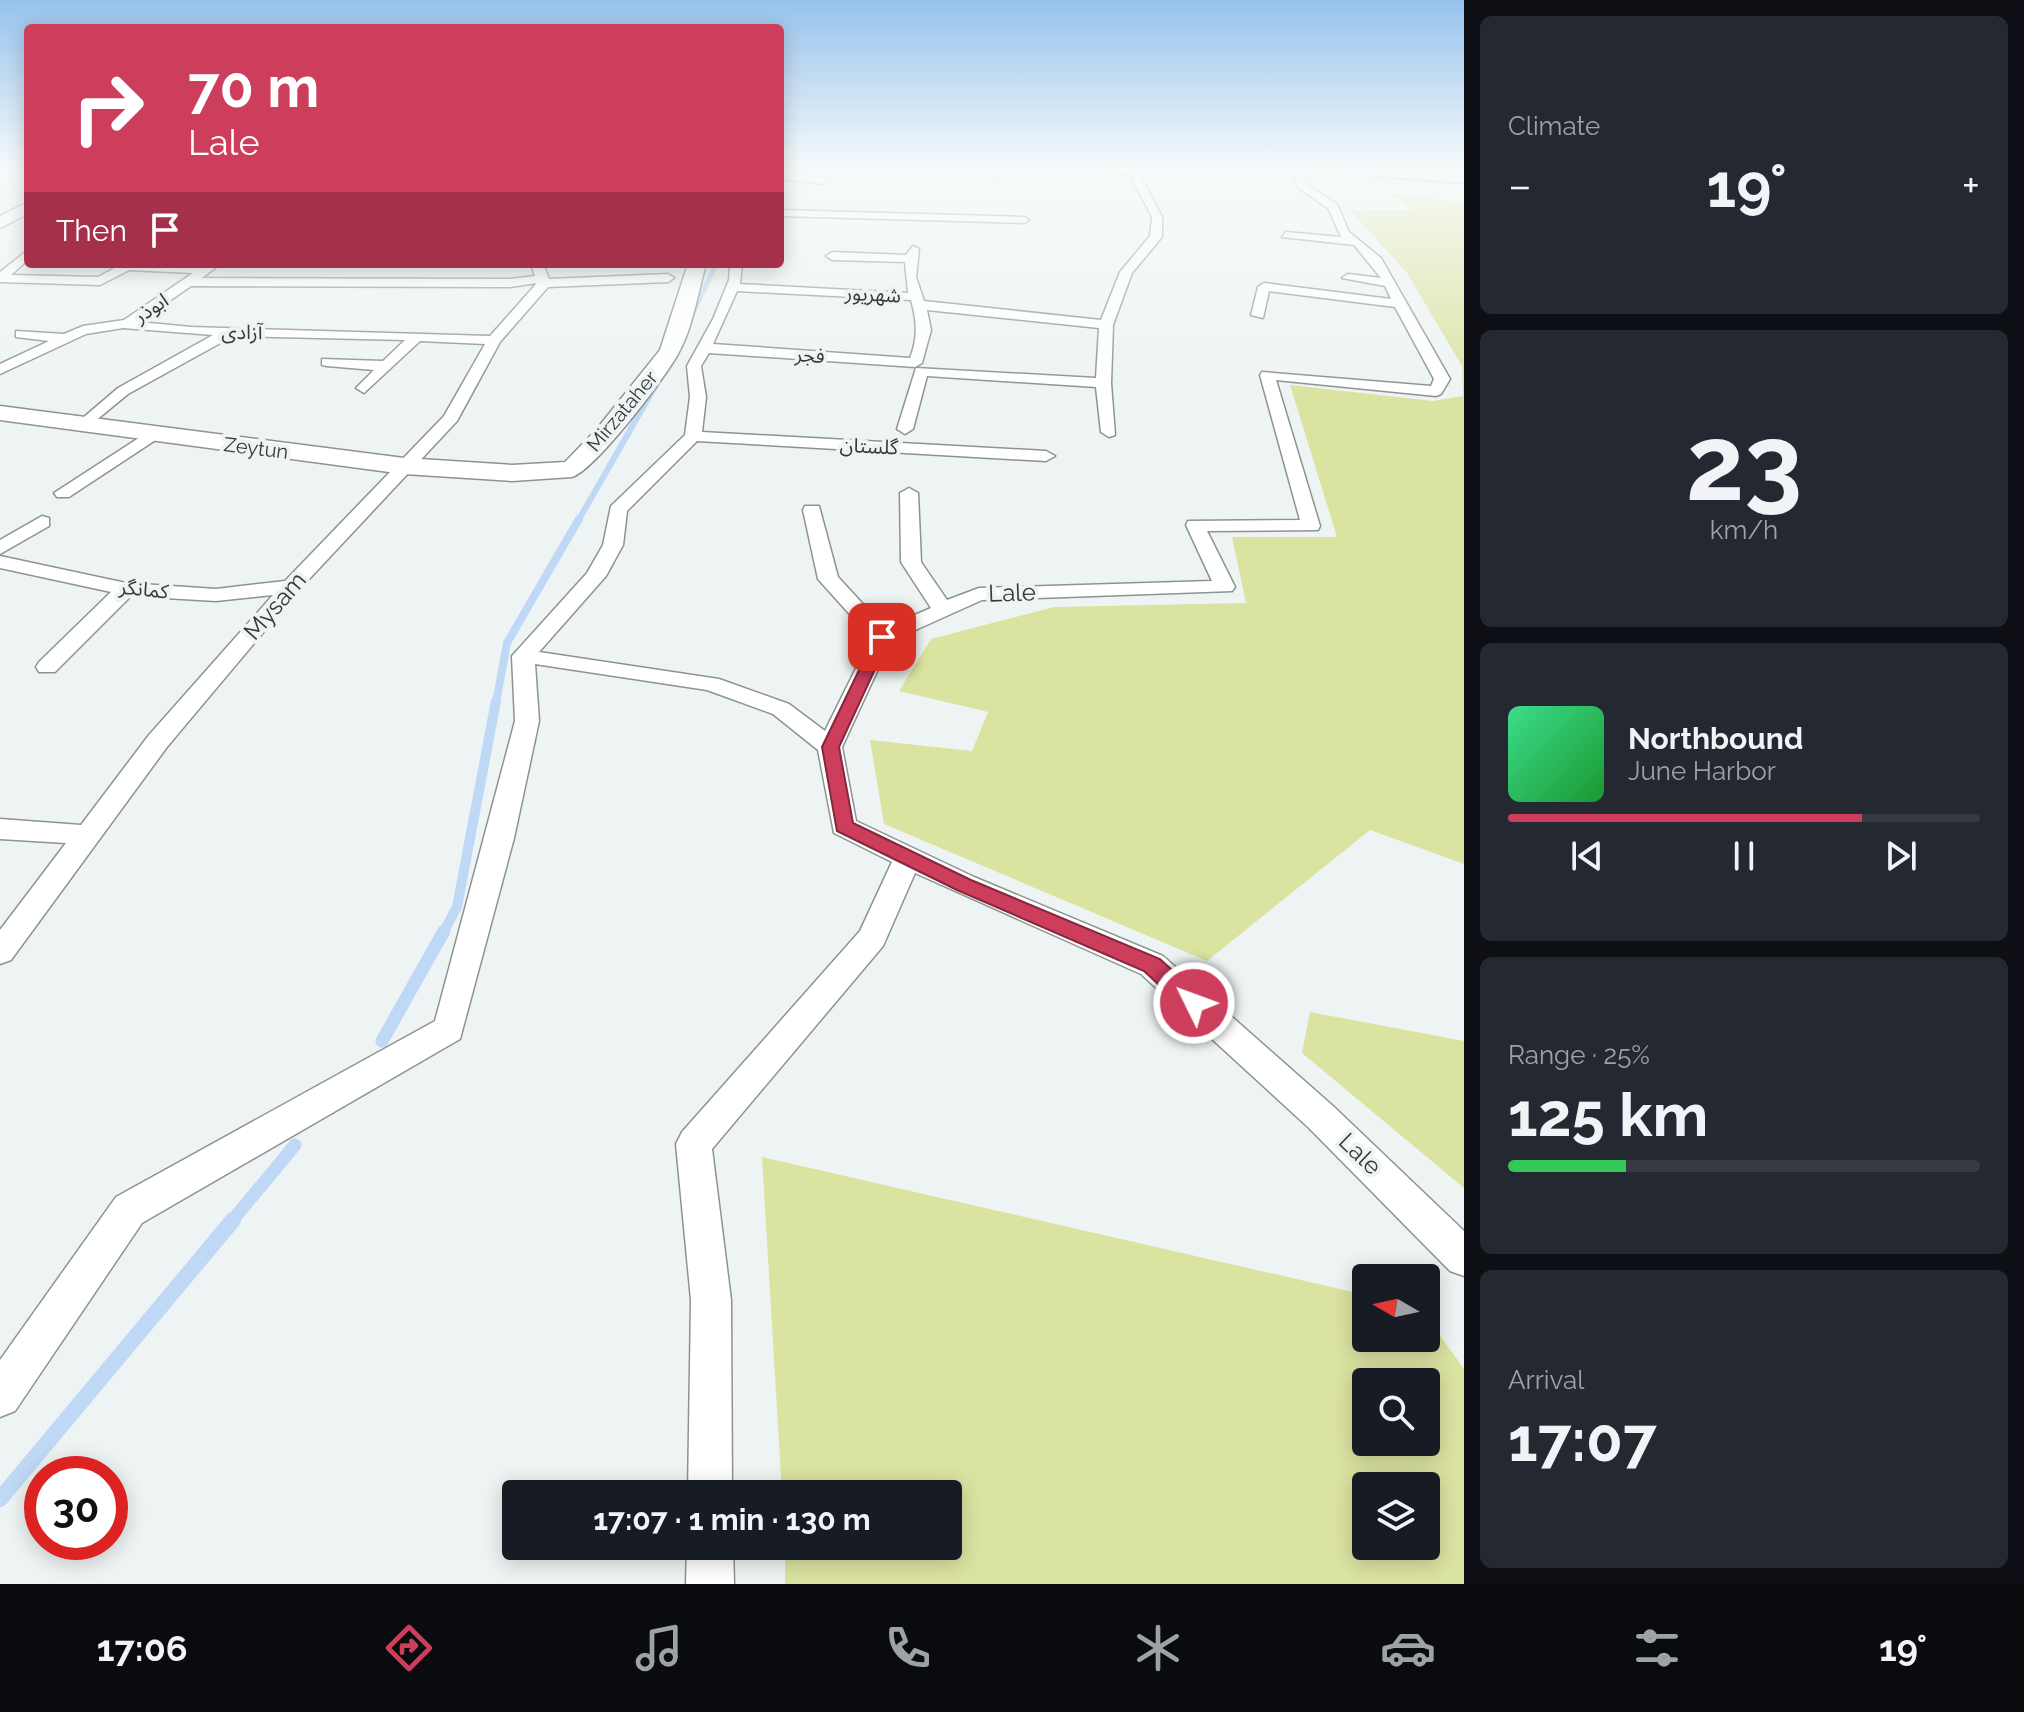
<!DOCTYPE html>
<html lang="en">
<head>
<meta charset="utf-8">
<style>
  body { margin:0; font-family:Raleway,"Noto Sans Arabic",sans-serif; background:#242831; color:#f1f3f6; height:100vh; display:flex; flex-direction:column; font-size:30px; white-space:nowrap }
  * { box-sizing:border-box; margin:0 }
  p { font-size:26px; color:#9ea1a6 }
  .icon { flex:none; width:44px; height:44px; fill:none; stroke:currentColor; stroke-width:2; stroke-linecap:round; stroke-linejoin:round }
  .map { position:relative; flex:1; overflow:hidden }
  .side { display:flex; flex-direction:column; gap:16px; padding:16px; background:#0d0f14; width:560px }
  .side>* { flex:none }
  .hud { position:absolute; left:24px; top:24px; width:760px; height:244px; border-radius:8px; box-shadow:0 4px 20px #0003; background:#cd3d5c; color:#fff; overflow:hidden }
  .needle { width:52px; rotate:279deg }
  .buttons { position:absolute; left:1352px; top:1264px; display:grid; gap:16px }
  .buttons a { display:grid; place-items:center; width:88px; height:88px; border-radius:8px; background:#171b24; box-shadow:0 4px 20px #0003; font-size:40px }
  .speed { position:absolute; left:24px; top:1456px; display:flex; gap:16px; font-size:40px; font-weight:700; text-align:center }
  .speed>* { display:grid; place-content:center; width:104px; height:104px; border-radius:50%; background:#171b24; box-shadow:0 4px 20px #0003; line-height:1 }
  .speed .limit { border:12px solid #d22; background:#fff; color:#111 }
  .pin { position:absolute; display:grid; place-items:center; width:68px; height:68px; color:#fff; margin:-34px; border-radius:16px; box-shadow:0 4px 12px #0006 }
  .me { position:absolute; width:88px; margin:-44px; rotate:312deg; stroke-linejoin:round; filter:drop-shadow(0 0 6px #0008) }
  .turn { display:flex; align-items:center; gap:28px; height:168px; padding:0 32px; font-size:36px }
  .turn .icon { width:104px; height:104px; stroke-width:2.5 }
  .turn b { display:block; font-size:56px; line-height:68px }
  .then { display:flex; align-items:center; height:76px; padding:0 32px; background:#0003; gap:16px; font-size:30px }
  .big { font-size:60px; font-weight:700; line-height:1.1 }
  .side .tile { flex:1; display:flex; flex-direction:column; justify-content:center; gap:12px; min-width:0; padding:0 28px; border-radius:12px; background:#242831 }
  .side .dial { align-items:center; gap:0 }
  .dial b { font-size:104px; line-height:1 }
  .song { display:flex; align-items:center; gap:24px }
  .cover { width:96px; height:96px; border-radius:12px; background:linear-gradient(135deg,hsl(150 70% 55%),hsl(130 70% 35%)) }
  .played { height:8px; border-radius:4px; background:linear-gradient(90deg,#cd3d5c 75%,#363941 75%) }
  .keys { display:flex; justify-content:space-around; direction:ltr }
  .heat { display:flex; justify-content:space-between; align-items:center; font-size:44px; direction:ltr }
  .charge { height:12px; border-radius:6px; background:linear-gradient(90deg,#34c759 25%,#363941 0) }
  .trip { position:absolute; left:502px; top:1480px; width:460px; height:80px; border-radius:8px; background:#171b24; box-shadow:0 4px 20px #0003; font-weight:700; line-height:80px; text-align:center }
  .dock { display:flex; height:128px; justify-content:space-around; align-items:center; background:#090b0e; color:#9ea1a6 }
  .dock .icon { width:56px; height:56px }
  .dock .on { color:#cd3d5c }
  .dock b { font-size:36px; color:#f1f3f6 }
  main { display:flex; flex:1; min-height:0 }
  .map>svg:first-child { display:block }
</style>
</head>
<body>
<main>
<div class="map">
<svg width="1464" height="1584" viewBox="0 0 1464 1584">
  <rect width="100%" height="100%" fill="#eef4f3"/>
  <path fill="#dbe3a1" fill-rule="evenodd" d="M 1389,193 L 1464,203 L 1464,864 L 1370,830 L 1207,961 L 884,824 L 870,740 L 972,751 L 988,712 L 899,691 L 931,639 L 1054,607 L 1246,603 L 1232,537 L 1337,537 L 1290,385 L 1433,401 L 1463,396 L 1462,366 L 1407,273 L 1351,211 L 1412,210 Z
    M 1310,1012 L 1464,1041 L 1464,1188 L 1302,1053 Z
    M 762,1157 L 1366,1295 L 1366,1338 L 1426,1338 L 1426,1316 L 1464,1369 L 1464,1584 L 785,1584 L 785,1546 L 948,1546 L 948,1494 L 782,1494 ZM 1366,1382 L 1426,1382 L 1426,1442 L 1366,1442 ZM 1366,1486 L 1426,1486 L 1426,1546 L 1366,1546 Z"/>
  <g fill="none" stroke-linecap="round" stroke-linejoin="round">
    <path stroke="#bed8f5" stroke-width="5" d="M 690,319 L 716,264"/>
    <path stroke="#bed8f5" stroke-width="6" d="M 578,521 L 657,383"/>
    <path stroke="#bed8f5" stroke-width="8" d="M 496,703 L 507,643 L 579,519"/>
    <path stroke="#bed8f5" stroke-width="10" d="M 443,933 L 457,907 L 496,701"/>
    <path stroke="#bed8f5" stroke-width="13" d="M 382,1041 L 444,931
      M 231,1222 L 295,1145"/>
    <path stroke="#bed8f5" stroke-width="16" d="M 0,1499 L 233,1220"/>
    <g stroke="#8d9392" stroke-width="3">
      <path id="street" d="M 993,168 L 1003,168 L 993,179 L 988,176 Z
        M 1077,168 L 1136,168 L 1162,217 L 1162,237 L 1132,273 L 1113,325 L 1111,383 L 1115,435 L 1109,437 L 1101,432 L 1096,387 L 927,376 L 913,429 L 905,434 L 897,429 L 916,368 L 1096,378 L 1099,328 L 927,310 L 931,330 L 922,363 L 915,367 L 709,353 L 701,366 L 706,397 L 702,432 L 1046,451 L 1055,456 L 1046,461 L 697,441 L 627,511 L 623,545 L 606,576 L 539,652 L 719,679 L 789,704 L 825,731 L 871,638 L 818,579 L 803,510 L 805,506 L 819,506 L 838,577 L 885,628 L 931,608 L 901,562 L 900,493 L 909,488 L 918,493 L 921,562 L 947,600 L 979,588 L 1212,581 L 1186,525 L 1188,521 L 1300,520 L 1260,375 L 1262,372 L 1431,386 L 1434,379 L 1395,307 L 1269,291 L 1263,318 L 1251,315 L 1258,287 L 1264,283 L 1391,299 L 1385,286 L 1342,278 L 1348,274 L 1381,278 L 1354,245 L 1282,237 L 1286,232 L 1341,237 L 1328,208 L 1299,188 L 1294,174 L 1303,168 L 1327,168 L 1464,177 L 1464,183 L 1311,171 L 1304,175 L 1307,185 L 1337,204 L 1349,232 L 1381,258 L 1450,379 L 1441,394 L 1436,396 L 1276,380 L 1320,526 L 1318,530 L 1207,531 L 1235,587 L 1232,591 L 982,600 L 891,641 L 842,747 L 856,821 L 974,877 L 1163,956 L 1333,1106 L 1464,1231 L 1464,1276 L 1450,1271 L 1309,1128 L 1141,974 L 915,873 L 883,946 L 712,1149 L 731,1300 L 732,1494 L 688,1494 L 691,1300 L 676,1144 L 682,1132 L 860,931 L 892,862 L 834,833 L 818,750 L 773,714 L 707,690 L 535,664 L 539,721 L 514,838 L 460,1039 L 142,1223 L 15,1411 L 0,1417 L 0,1360 L 116,1197 L 435,1021 L 515,721 L 512,656 L 587,573 L 603,545 L 611,506 L 685,435 L 690,397 L 687,366 L 713,319 L 729,280 L 730,264 L 742,264 L 740,284 L 908,293 L 905,262 L 832,260 L 826,256 L 832,252 L 906,255 L 913,246 L 919,249 L 916,277 L 924,301 L 1101,320 L 1120,272 L 1150,236 L 1152,217 L 1130,175 ZM 737,291 L 911,300 C 917,321 918,338 910,358 L 713,344 Z
        M 780,173 L 823,178 L 828,181 L 823,184 L 780,179 Z
        M 780,210 L 1024,217 L 1029,220 L 1024,223 L 780,216 Z
        M 28,250 L 28,260 L 11,275 L 98,277 L 122,264 L 220,264 L 202,278 L 510,279 L 535,276 L 531,264 L 543,264 L 549,279 L 668,274 L 674,278 L 668,282 L 548,287 L 500,342 L 457,421 L 298,591 L 167,747 L 11,960 L 0,964 L 0,930 L 66,843 L 0,839 L 0,819 L 81,825 L 149,735 L 273,595 L 216,601 L 131,596 L 55,672 L 39,672 L 36,667 L 39,662 L 111,592 L 0,568 L 0,556 L 126,583 L 216,589 L 285,581 L 444,416 L 485,344 L 420,341 L 364,393 L 356,388 L 374,370 L 327,366 L 322,365 L 322,359 L 383,361 L 405,340 L 233,336 L 128,394 L 83,431 L 75,426 L 77,423 L 118,388 L 213,335 L 123,328 L 86,334 L 0,374 L 0,364 L 49,341 L 16,337 L 16,331 L 64,334 L 83,326 L 124,320 L 193,273 L 129,270 L 100,285 L 0,282 L 0,272 ZM 537,283 L 490,336 L 191,327 L 139,322 L 191,286 L 510,287 Z
        M 151,430 L 157,431 L 157,439 L 69,497 L 57,497 L 54,493 Z
        M 42,516 L 49,518 L 49,526 L 0,554 L 0,540 Z
        M 687,1546 L 733,1546 L 734,1584 L 686,1584 Z"/>
    </g>
    <g stroke="#8d9392" stroke-width="3">
      <path id="secondary" d="M 688,264 L 706,264 C 698,292 693,327 679,352 C 667,376 594,471 572,477 L 512,481 L 404,474 L 0,420 L 0,406 L 404,458 L 512,465 L 565,462 L 596,430 L 660,350 Z"/>
    </g>
    <g stroke="#8d9392" stroke-width="3">
      <path id="primary" d="M 28,202 L 28,214 L 0,228 L 0,216 Z"/>
    </g>
    <use href="#street" fill="#fff" fill-rule="evenodd"/>
    <use href="#secondary" fill="#fff" fill-rule="evenodd"/>
    <use href="#primary" fill="#fff" fill-rule="evenodd"/>
  </g>
  <linearGradient id="sky" x2="0" y2="1"><stop stop-color="#97c2ed"/><stop offset="0.43" stop-color="#f7fafa"/><stop offset="1" stop-color="#f7fafa" stop-opacity="0"/></linearGradient>
  <rect width="1464" height="390" fill="url(#sky)"/>
  <path fill="#cd3d5c" stroke="#85283c" stroke-width="2" d="M 882,633 L 890,637 L 839,747 L 853,823 L 971,880 L 1160,959 L 1202,997 L 1205,1003 L 1202,1010 L 1186,1010 L 1144,971 L 957,890 L 837,831 L 822,747 L 875,637 Z"/>
  <g text-anchor="middle" stroke-width="8" stroke-linejoin="round" paint-order="stroke">
    <g font-size="20" fill="#373a39" stroke="#eef4f3">
      <text transform="translate(873 294) rotate(3)" y="7">شهریور</text>
      <text transform="translate(151 308) rotate(-33)" y="7">ابوذر</text>
      <text transform="translate(242 332) rotate(1)" y="7">آزادی</text>
      <text transform="translate(810 355) rotate(4)" y="7">فجر</text>
      <text transform="translate(622 411) rotate(-50)" y="7">Mirzataher</text>
      <text transform="translate(869 446) rotate(3)" y="7">گلستان</text>
      <text transform="translate(256 448) rotate(7)" y="7">Zeytun</text>
      <text transform="translate(144 589) rotate(6)" y="7">کمانگر</text>
    </g>
    <g font-size="24" fill="#373a39" stroke="#eef4f3">
      <text transform="translate(1012 593) rotate(-2)" y="8">Lale</text>
      <text transform="translate(275 606) rotate(-49)" y="8">Mysam</text>
      <text transform="translate(1360 1154) rotate(44)" y="8">Lale</text>
    </g>
  </g>
</svg>
<div class="buttons">
<a><svg class="needle" viewBox="-14 -14 28 28"><path d="M0-13l5 13h-10z" fill="#e53935"/><path d="M0 13l5-13h-10z" fill="#9ea1a6"/></svg></a>
<a><svg class="icon" aria-label="search" viewBox="0 0 24 24"><circle cx="10" cy="10" r="6"/><path d="M15 15l6 6"/></svg></a>
<a><svg class="icon" aria-label="layers" viewBox="0 0 24 24"><path d="M12 4l9 5-9 5-9-5zM3 14l9 5 9-5"/></svg></a>
</div>
<div class="speed"><div class="limit">30</div></div>
<div class="pin" style="left:882px;top:637px;background:#d93025"><svg class="icon" aria-label="arrive" viewBox="0 0 24 24"><path d="M6 21V4h12l-3 4 3 4H6"/></svg></div>
<svg class="me" style="left:1194px;top:1003px" viewBox="-20 -20 40 40"><circle r="17" fill="#cd3d5c" stroke="#fff" stroke-width="3"/><path d="M0-11L8 9 0 5-8 9z" fill="#fff"/></svg>
<div class="trip">17:07 · 1 min · 130 m</div>
<div class="hud">
<div class="turn"><svg class="icon" aria-label="right" viewBox="0 0 24 24"><path d="M7 20v-9h11M14 6l5 5-5 5"/></svg><div><b>70 m</b>Lale</div></div>
<div class="then">Then<svg class="icon" aria-label="arrive" viewBox="0 0 24 24"><path d="M6 21V4h12l-3 4 3 4H6"/></svg></div>
</div>
</div>
<section class="side">
<div class="tile"><p>Climate</p>
<div class="heat"><a>−</a><b class="big">19°</b><a>+</a></div>
</div>
<div class="tile dial"><b>23</b><p>km/h</p></div>
<div class="tile">
<div class="song"><i class="cover"></i><div><b>Northbound</b><p>June Harbor</p></div></div>
<div class="played"></div>
<div class="keys"><svg class="icon" aria-label="previous" viewBox="0 0 24 24"><path d="M18 5L8 12l10 7zM5 5v14"/></svg><svg class="icon" aria-label="pause" viewBox="0 0 24 24"><path d="M8 5v14M16 5v14"/></svg><svg class="icon" aria-label="next" viewBox="0 0 24 24"><path d="M6 5l10 7-10 7zM19 5v14"/></svg></div>
</div>
<div class="tile"><p>Range · 25%</p><b class="big">125 km</b><div class="charge"></div></div>
<div class="tile"><p>Arrival</p><b class="big">17:07</b></div>
</section>
</main>
<nav class="dock">
<b>17:06</b>
<svg class="icon on" aria-label="directions" viewBox="0 0 24 24"><path d="M12 3l9 9-9 9-9-9zM9 14v-3h6M13 9l2 2-2 2"/></svg>
<svg class="icon" aria-label="music" viewBox="0 0 24 24"><path d="M9 18V5l10-2v13"/><circle cx="6" cy="18" r="3"/><circle cx="16" cy="16" r="3"/></svg>
<svg class="icon" aria-label="phone" viewBox="0 0 24 24"><path d="M5 4h4l2 5-3 2q2 4 5 5l2-3 5 2v4C11 20 4 13 5 4z"/></svg>
<svg class="icon" aria-label="climate" viewBox="0 0 24 24"><path d="M12 3v18M4 7l16 10M4 17L20 7"/></svg>
<svg class="icon" aria-label="car" viewBox="0 0 24 24"><path d="M5 17H2v-5l4-1 3-4h7l3 4 3 1v5h-3M9 17h6M6 11h13"/><circle cx="7" cy="17" r="2"/><circle cx="17" cy="17" r="2"/></svg>
<svg class="icon" aria-label="filters" viewBox="0 0 24 24"><path d="M4 7h16M4 17h16"/><circle cx="9" cy="7" r="2"/><circle cx="15" cy="17" r="2"/></svg>
<b>19°</b>
</nav>
</body>
</html>
